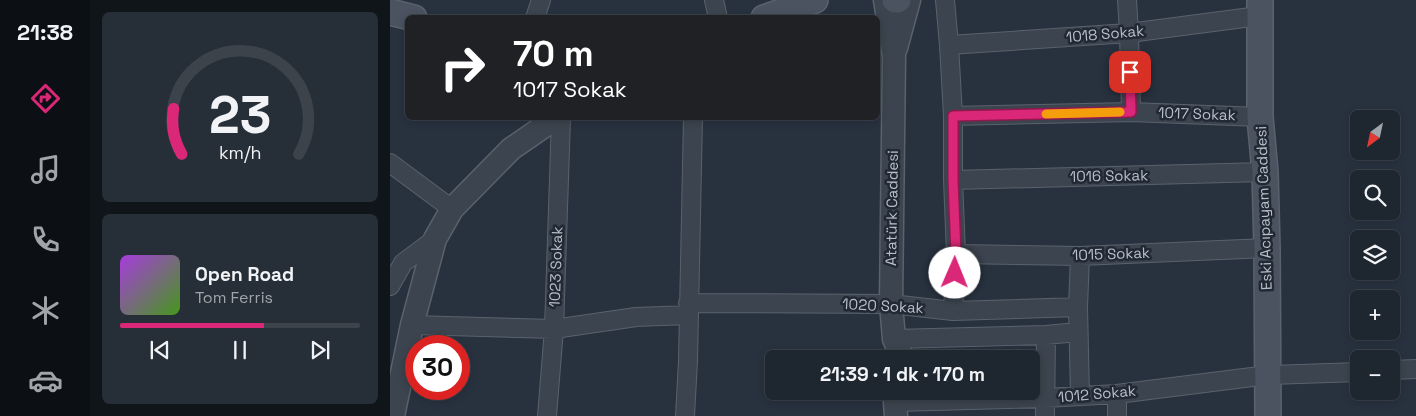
<!DOCTYPE html>
<html lang="tr">
<head>
<meta charset="utf-8">
<style>
  body { margin:0; font-family:"Space Grotesk",sans-serif; background:#262e37; color:#f1f3f6; height:100vh; display:flex; flex-direction:column; font-size:19px; white-space:nowrap }
  * { box-sizing:border-box; margin:0 }
  p { font-size:16px; color:#a1a5aa }
  .icon { flex:none; width:28px; height:28px; fill:none; stroke:currentColor; stroke-width:2; stroke-linecap:round; stroke-linejoin:round }
  .map { position:relative; flex:1; overflow:hidden }
  .drawer { display:flex; flex-direction:column; gap:12px; padding:12px; background:#10151a; width:300px }
  .drawer>* { flex:none }
  .guide { position:absolute; left:15px; top:15px; width:475px; height:105px; border-radius:8px; box-shadow:0 2px 8px #0003,0 0 0 1px #3c434b; background:#202124; color:#fff; overflow:hidden }
  .needle { width:32px; rotate:213deg }
  .controls { position:absolute; left:960px; top:110px; display:grid; gap:10px }
  .controls a { display:grid; place-items:center; width:50px; height:50px; border-radius:8px; background:#1e262f; box-shadow:0 2px 8px #0003,0 0 0 1px #3c434b; font-size:25px }
  .speed { position:absolute; left:15px; top:335px; display:flex; gap:10px; font-size:25px; font-weight:700; text-align:center }
  .speed>* { display:grid; place-content:center; width:65px; height:65px; border-radius:50%; background:#1e262f; box-shadow:0 2px 8px #0003,0 0 0 1px #3c434b; line-height:1 }
  .speed .limit { border:8px solid #d22; background:#fff; color:#111 }
  .pin { position:absolute; display:grid; place-items:center; width:42px; height:42px; color:#fff; margin:-21px; border-radius:10px; box-shadow:0 2px 8px #0006 }
  .me { position:absolute; width:55px; margin:-28px; rotate:1deg; stroke-linejoin:round; filter:drop-shadow(0 0 4px #0008) }
  .turn { display:flex; align-items:center; gap:18px; height:105px; padding:0 25px; font-size:22px }
  .turn .icon { width:65px; height:65px; stroke-width:2.5 }
  .turn b { display:block; font-size:35px; line-height:42px }
  .drawer .tile { flex:1; display:flex; flex-direction:column; justify-content:center; gap:8px; min-width:0; padding:0 18px; border-radius:8px; background:#262e37 }
  .drawer .dial { align-items:center; gap:0 }
  .dial svg { height:130px; overflow:visible; fill:none; stroke:#3c434b; stroke-width:7; stroke-linecap:round; text-anchor:middle }
  .dial text { fill:#f1f3f6; stroke:none }
  .song { display:flex; align-items:center; gap:15px }
  .cover { width:60px; height:60px; border-radius:8px; background:linear-gradient(135deg,hsl(280 70% 55%),hsl(100 70% 35%)) }
  .played { height:5px; border-radius:2px; background:linear-gradient(90deg,#db2777 60%,#3c434b 60%) }
  .keys { display:flex; justify-content:space-around; direction:ltr }
  .trip { position:absolute; left:375px; top:350px; width:275px; height:50px; border-radius:8px; background:#1e262f; box-shadow:0 2px 8px #0003,0 0 0 1px #3c434b; font-weight:700; line-height:50px; text-align:center }
  main { display:flex; flex:1; min-height:0 }
  .tabs { display:flex; flex-direction:column; width:90px; justify-content:space-around; align-items:center; background:#0c0f13; color:#a1a5aa }
  .tabs .icon { width:35px; height:35px }
  .tabs .on { color:#db2777 }
  .tabs b { font-size:22px; color:#f1f3f6 }
  .map>svg:first-child { display:block }
</style>
</head>
<body>
<main>
<nav class="tabs">
<b>21:38</b>
<svg class="icon on" aria-label="directions" viewBox="0 0 24 24"><path d="M12 3l9 9-9 9-9-9zM9 14v-3h6M13 9l2 2-2 2"/></svg>
<svg class="icon" aria-label="music" viewBox="0 0 24 24"><path d="M9 18V5l10-2v13"/><circle cx="6" cy="18" r="3"/><circle cx="16" cy="16" r="3"/></svg>
<svg class="icon" aria-label="phone" viewBox="0 0 24 24"><path d="M5 4h4l2 5-3 2q2 4 5 5l2-3 5 2v4C11 20 4 13 5 4z"/></svg>
<svg class="icon" aria-label="climate" viewBox="0 0 24 24"><path d="M12 3v18M4 7l16 10M4 17L20 7"/></svg>
<svg class="icon" aria-label="car" viewBox="0 0 24 24"><path d="M5 17H2v-5l4-1 3-4h7l3 4 3 1v5h-3M9 17h6M6 11h13"/><circle cx="7" cy="17" r="2"/><circle cx="17" cy="17" r="2"/></svg>
</nav>
<section class="drawer">
<div class="tile dial"><svg viewBox="0 0 100 80">
<path d="M14 69A42 42 0 1 1 86 69"/>
<path d="M14 69A42 42 0 0 1 9 41" stroke="#db2777"/>
<text x="50" y="56" font-size="32" font-weight="700">23</text>
<text x="50" y="72" font-size="11">km/h</text>
</svg></div>
<div class="tile">
<div class="song"><i class="cover"></i><div><b>Open Road</b><p>Tom Ferris</p></div></div>
<div class="played"></div>
<div class="keys"><svg class="icon" aria-label="previous" viewBox="0 0 24 24"><path d="M18 5L8 12l10 7zM5 5v14"/></svg><svg class="icon" aria-label="pause" viewBox="0 0 24 24"><path d="M8 5v14M16 5v14"/></svg><svg class="icon" aria-label="next" viewBox="0 0 24 24"><path d="M6 5l10 7-10 7zM19 5v14"/></svg></div>
</div>
</section>
<div class="map">
<svg width="1026" height="416" viewBox="0 0 1026 416">
  <rect width="100%" height="100%" fill="#28323f"/>
  <g fill="none" stroke-linecap="round" stroke-linejoin="round">
    <g stroke="#5a626c" stroke-width="20">
      <path id="minor" d="M 324,0 L 328,18
        M 555,0 L 559,45 L 563,116 L 563,180 L 566,254 L 563,311
        M 737,0 L 739,33 L 741,112
        M 145,18 L 151,0
        M 559,45 L 739,33 L 869,16
        M 563,116 L 741,112 L 870,117
        M 0,163 L 62,209
        M 563,180 L 875,172
        M 566,254 L 690,256 L 877,248
        M 0,286 L 13,263 L 45,239
        M 298,303 L 501,304 L 563,311 L 688,307
        M 22,325 L 164,329 L 246,317 L 298,315
        M 504,339 L 656,335 L 688,332
        M 1001,370 L 1026,369
        M 727,394 L 727,416
        M 690,396 L 688,307 L 690,256
        M 505,402 L 655,398 L 727,394 L 878,375 L 969,372
        M 157,416 L 164,329 L 171,118
        M 295,416 L 298,361 L 303,118
        M 655,416 L 656,335"/>
    </g>
    <g stroke="#5a626c" stroke-width="25">
      <path id="tertiary" d="M 495,0 L 504,56 L 501,304 L 504,339 L 513,359
        M 506,48 L 519,0
        M 3,416 L 22,325 L 45,239 L 62,209 L 121,149 L 166,118
        M 506,416 L 505,402 L 508,391"/>
    </g>
    <g stroke="#5a626c" stroke-width="28">
      <path id="secondary" d="M 505,0 L 508,0
        M 870,0 L 870,117 L 875,172 L 877,248 L 878,416
        M 0,12 L 24,18
        M 374,18 L 425,0"/>
    </g>
    <use href="#minor" stroke="#3c444f" stroke-width="18"/>
    <use href="#tertiary" stroke="#3c444f" stroke-width="22"/>
    <use href="#secondary" stroke="#4b5361" stroke-width="25"/>
  </g>
  <g fill="none" stroke-linecap="round" stroke-linejoin="round">
    <g stroke="#8e194d" stroke-width="12">
      <path id="route" d="M 565,273 L 566,254 L 563,180 L 563,116 L 741,112 L 740,72"/>
    </g>
    <use href="#route" stroke="#db2777" stroke-width="9"/>
    <path stroke="#f59e0b" stroke-width="9" d="M 656,114 L 730,112"/>
  </g>
  <g text-anchor="middle" stroke-width="5" stroke-linejoin="round" paint-order="stroke">
    <g font-size="15" fill="#b9bfc9" stroke="#212934">
      <text transform="translate(715 34) rotate(-5)" y="5">1018 Sokak</text>
      <text transform="translate(807 114) rotate(2)" y="5">1017 Sokak</text>
      <text transform="translate(719 176) rotate(-1)" y="5">1016 Sokak</text>
      <text transform="translate(502 208) rotate(-89)" y="5">Atatürk Caddesi</text>
      <text transform="translate(874 208) rotate(-92)" y="5">Eski Acıpayam Caddesi</text>
      <text transform="translate(721 254) rotate(-2)" y="5">1015 Sokak</text>
      <text transform="translate(166 267) rotate(-88)" y="5">1023 Sokak</text>
      <text transform="translate(493 306) rotate(3)" y="5">1020 Sokak</text>
      <text transform="translate(707 394) rotate(-5)" y="5">1012 Sokak</text>
    </g>
  </g>
</svg>
<div class="controls">
<a><svg class="needle" viewBox="-14 -14 28 28"><path d="M0-13l5 13h-10z" fill="#e53935"/><path d="M0 13l5-13h-10z" fill="#a1a5aa"/></svg></a>
<a><svg class="icon" aria-label="search" viewBox="0 0 24 24"><circle cx="10" cy="10" r="6"/><path d="M15 15l6 6"/></svg></a>
<a><svg class="icon" aria-label="layers" viewBox="0 0 24 24"><path d="M12 4l9 5-9 5-9-5zM3 14l9 5 9-5"/></svg></a>
<a>+</a>
<a>−</a>
</div>
<div class="speed"><div class="limit">30</div></div>
<div class="pin" style="left:740px;top:72px;background:#d93025"><svg class="icon" aria-label="arrive" viewBox="0 0 24 24"><path d="M6 21V4h12l-3 4 3 4H6"/></svg></div>
<svg class="me" style="left:565px;top:273px" viewBox="-20 -20 40 40"><circle r="19" fill="#fff"/><path d="M0-13L10 11 0 6-10 11z" fill="#db2777"/></svg>
<div class="trip">21:39 · 1 dk · 170 m</div>
<div class="guide">
<div class="turn"><svg class="icon" aria-label="right" viewBox="0 0 24 24"><path d="M7 20v-9h11M14 6l5 5-5 5"/></svg><div><b>70 m</b>1017 Sokak</div></div>
</div>
</div>
</main>
</body>
</html>
